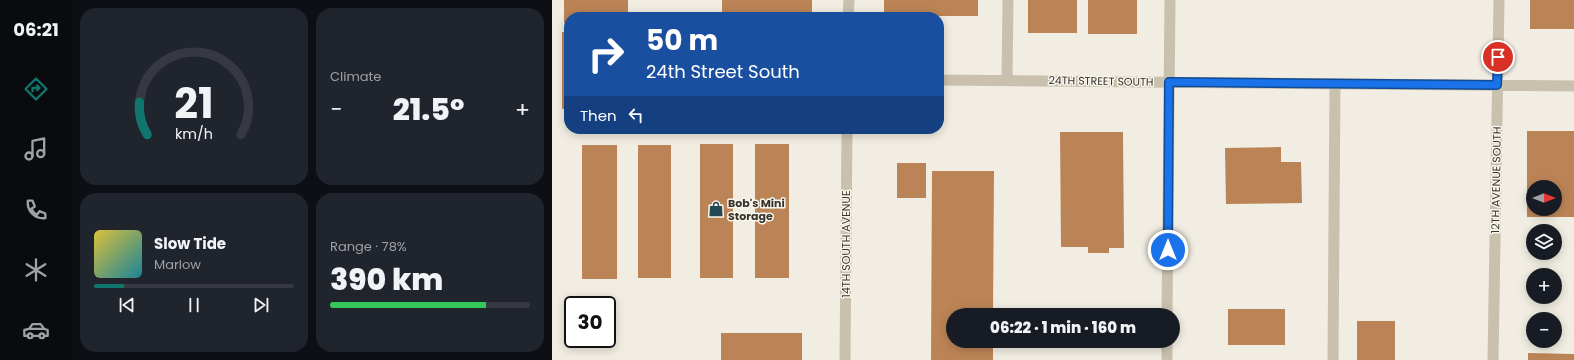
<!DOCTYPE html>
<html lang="en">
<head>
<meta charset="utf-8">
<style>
  body { margin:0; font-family:Poppins,sans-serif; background:#20242c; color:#f1f3f6; height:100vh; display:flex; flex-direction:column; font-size:15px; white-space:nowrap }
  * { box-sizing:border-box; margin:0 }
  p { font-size:13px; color:#9ea1a6 }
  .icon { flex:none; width:22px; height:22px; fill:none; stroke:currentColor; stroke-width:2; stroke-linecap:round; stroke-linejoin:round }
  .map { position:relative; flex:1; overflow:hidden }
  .panel { display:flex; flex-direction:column; gap:8px; padding:8px; background:#0d0f14; width:480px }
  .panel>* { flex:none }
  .top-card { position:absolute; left:12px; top:12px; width:380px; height:122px; border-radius:16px; box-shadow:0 2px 10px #0003; background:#1a4fa0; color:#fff; overflow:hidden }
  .needle { width:26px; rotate:90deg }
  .buttons { position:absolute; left:974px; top:180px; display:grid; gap:8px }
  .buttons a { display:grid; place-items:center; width:36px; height:36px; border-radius:50%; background:#171b24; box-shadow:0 2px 10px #0003; font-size:20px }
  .speed { position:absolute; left:12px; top:296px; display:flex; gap:8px; font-size:20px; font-weight:700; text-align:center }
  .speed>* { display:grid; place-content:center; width:52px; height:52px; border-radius:50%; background:#171b24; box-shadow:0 2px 10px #0003; line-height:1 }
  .speed .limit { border:2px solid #111; border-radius:6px; background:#fff; color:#111 }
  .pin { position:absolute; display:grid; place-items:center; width:34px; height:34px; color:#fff; margin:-17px; border:2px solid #fff; border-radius:50%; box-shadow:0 1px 4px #0007 }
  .me { position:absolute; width:44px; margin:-22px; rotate:0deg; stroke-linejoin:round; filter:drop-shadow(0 0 3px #0008) }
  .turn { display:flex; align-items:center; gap:14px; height:84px; padding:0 16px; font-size:18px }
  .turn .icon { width:52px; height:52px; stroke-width:2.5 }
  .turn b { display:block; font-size:28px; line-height:34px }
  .then { display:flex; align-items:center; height:38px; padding:0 16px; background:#0003; gap:8px; font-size:15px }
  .big { font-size:30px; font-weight:800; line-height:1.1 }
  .panel .widget { flex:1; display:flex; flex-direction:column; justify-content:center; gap:6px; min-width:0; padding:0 14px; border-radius:16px; background:#20242c }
  .panel .dial { align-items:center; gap:0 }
  .dial svg { height:104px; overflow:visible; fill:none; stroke:#363941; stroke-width:7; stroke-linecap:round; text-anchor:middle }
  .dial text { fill:#f1f3f6; stroke:none }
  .song { display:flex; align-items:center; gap:12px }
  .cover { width:48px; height:48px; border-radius:6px; background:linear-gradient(135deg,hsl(50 70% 55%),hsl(190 70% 35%)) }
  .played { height:4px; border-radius:2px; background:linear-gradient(90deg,#0f766e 15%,#363941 15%) }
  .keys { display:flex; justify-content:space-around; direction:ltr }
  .heat { display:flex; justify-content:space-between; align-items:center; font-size:22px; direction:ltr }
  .charge { height:6px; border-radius:3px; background:linear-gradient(90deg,#34c759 78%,#363941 0) }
  .panel .tiles { flex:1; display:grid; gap:8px; grid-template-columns:repeat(2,1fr) }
  .trip { position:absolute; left:394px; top:308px; width:234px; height:40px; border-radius:20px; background:#171b24; box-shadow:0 2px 10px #0003; font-weight:800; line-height:40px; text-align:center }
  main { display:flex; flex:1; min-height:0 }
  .menu { display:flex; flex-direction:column; width:72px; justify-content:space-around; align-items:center; background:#090b0e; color:#9ea1a6 }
  .menu .icon { width:28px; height:28px }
  .menu .active { color:#0f766e }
  .menu b { font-size:18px; color:#f1f3f6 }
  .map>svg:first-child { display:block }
</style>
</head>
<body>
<main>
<nav class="menu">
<b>06:21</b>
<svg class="icon active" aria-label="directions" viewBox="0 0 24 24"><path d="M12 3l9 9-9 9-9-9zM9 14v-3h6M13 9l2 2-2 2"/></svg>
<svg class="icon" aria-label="music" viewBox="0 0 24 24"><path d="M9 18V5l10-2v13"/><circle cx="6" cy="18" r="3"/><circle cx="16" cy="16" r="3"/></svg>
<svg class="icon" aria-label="phone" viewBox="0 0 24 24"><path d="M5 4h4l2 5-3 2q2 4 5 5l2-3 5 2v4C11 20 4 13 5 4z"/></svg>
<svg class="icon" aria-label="climate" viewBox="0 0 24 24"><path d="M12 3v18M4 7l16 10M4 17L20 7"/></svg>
<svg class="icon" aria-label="car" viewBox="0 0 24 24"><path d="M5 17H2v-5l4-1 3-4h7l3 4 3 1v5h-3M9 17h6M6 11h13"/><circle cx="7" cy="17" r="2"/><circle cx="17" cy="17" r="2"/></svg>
</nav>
<section class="panel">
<div class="tiles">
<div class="widget dial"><svg viewBox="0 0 100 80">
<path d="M14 69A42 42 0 1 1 86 69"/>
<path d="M14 69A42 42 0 0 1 8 44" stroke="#0f766e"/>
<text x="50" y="56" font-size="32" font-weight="700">21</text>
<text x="50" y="72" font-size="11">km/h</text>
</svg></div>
<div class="widget"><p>Climate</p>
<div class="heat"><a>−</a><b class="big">21.5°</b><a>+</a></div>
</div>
<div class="widget">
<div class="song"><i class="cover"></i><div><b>Slow Tide</b><p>Marlow</p></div></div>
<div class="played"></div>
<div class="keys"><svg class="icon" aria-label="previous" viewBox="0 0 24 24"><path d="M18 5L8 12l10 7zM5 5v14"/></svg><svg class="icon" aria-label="pause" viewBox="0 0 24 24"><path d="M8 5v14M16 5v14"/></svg><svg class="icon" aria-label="next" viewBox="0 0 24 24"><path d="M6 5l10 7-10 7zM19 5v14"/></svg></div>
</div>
<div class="widget"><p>Range · 78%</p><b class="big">390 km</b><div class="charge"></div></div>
</div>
</section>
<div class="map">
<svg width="1022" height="360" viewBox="0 0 1022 360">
  <rect width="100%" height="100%" fill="#f1ede2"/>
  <path fill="#bb8456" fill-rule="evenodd" d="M 12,0 L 76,0 L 76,17 L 17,17 L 17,23 L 12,23 Z
    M 170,0 L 260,0 L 260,17 L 170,17 Z
    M 332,0 L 426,0 L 426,16 L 332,16 Z
    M 476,0 L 525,0 L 525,33 L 476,33 Z
    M 536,0 L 585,0 L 585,34 L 536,34 Z
    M 978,0 L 1022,0 L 1022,29 L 978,29 Z
    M 10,32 L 17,32 L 17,109 L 10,109 Z
    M 975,131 L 1022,131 L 1022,217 L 975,217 ZM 981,187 L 1003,187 L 1003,209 L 981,209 Z
    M 508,132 L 571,132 L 572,248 L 557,248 L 557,253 L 536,253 L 536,247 L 509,247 Z
    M 148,144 L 181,144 L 181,278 L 148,278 Z
    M 203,144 L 237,144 L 237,278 L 203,278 Z
    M 30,145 L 65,145 L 65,279 L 30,279 Z
    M 86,145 L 119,145 L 119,278 L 86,278 Z
    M 729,147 L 729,162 L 749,162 L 750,203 L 674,204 L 673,148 Z
    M 345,163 L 374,163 L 374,198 L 345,198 Z
    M 380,171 L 442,171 L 441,315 L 401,315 L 401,341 L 441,341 L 441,360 L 379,360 Z
    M 676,309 L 733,309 L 733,345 L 676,345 Z
    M 805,321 L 843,321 L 843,360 L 805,360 Z
    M 169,333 L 250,333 L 250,360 L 169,360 Z
    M 976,353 L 1022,354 L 1022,360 L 976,360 Z"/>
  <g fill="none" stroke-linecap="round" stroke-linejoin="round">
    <path stroke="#c9c0ae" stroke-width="11" d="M 455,79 L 456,0
      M 781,360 L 783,84"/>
    <path stroke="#c9c0ae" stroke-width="11" d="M 296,17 L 297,0
      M 387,80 L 1022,86
      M 615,315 L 618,0
      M 293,360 L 295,129
      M 615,360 L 615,341
      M 941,360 L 947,0"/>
  </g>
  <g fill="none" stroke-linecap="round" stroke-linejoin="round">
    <g stroke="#114b97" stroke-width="10">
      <path id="route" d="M 616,250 L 617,82 L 945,85 L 946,57"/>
    </g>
    <use href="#route" stroke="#1a73e8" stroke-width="7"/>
  </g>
  <defs>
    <g id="shop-bare" transform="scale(1.2)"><path d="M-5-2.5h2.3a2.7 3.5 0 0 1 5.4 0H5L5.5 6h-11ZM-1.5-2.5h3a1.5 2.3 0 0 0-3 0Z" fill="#254956" stroke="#f9f6ee" stroke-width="2.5" paint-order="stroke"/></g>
  </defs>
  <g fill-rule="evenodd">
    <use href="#shop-bare" x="164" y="209"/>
  </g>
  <g text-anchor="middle" stroke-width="3" stroke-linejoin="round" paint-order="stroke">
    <g font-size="11" fill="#38322c" stroke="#f9f6ee">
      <text transform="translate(549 81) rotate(1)" y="4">24TH STREET SOUTH</text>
      <text transform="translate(944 180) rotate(-89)" y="4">12TH AVENUE SOUTH</text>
      <text transform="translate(294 244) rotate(-90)" y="4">14TH SOUTH AVENUE</text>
    </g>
    <g font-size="11" font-weight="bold" fill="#38322c" stroke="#f9f6ee" text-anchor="start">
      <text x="176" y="207">Bob's Mini<tspan x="176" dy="13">Storage</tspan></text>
    </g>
  </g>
</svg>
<div class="buttons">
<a><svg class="needle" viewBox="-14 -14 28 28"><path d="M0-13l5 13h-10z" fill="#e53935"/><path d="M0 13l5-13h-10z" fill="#9ea1a6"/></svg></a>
<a><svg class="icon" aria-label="layers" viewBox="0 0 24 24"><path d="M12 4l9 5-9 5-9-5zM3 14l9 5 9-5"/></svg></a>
<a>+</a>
<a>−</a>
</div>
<div class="speed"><div class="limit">30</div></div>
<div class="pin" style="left:946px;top:57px;background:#d93025"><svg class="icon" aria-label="arrive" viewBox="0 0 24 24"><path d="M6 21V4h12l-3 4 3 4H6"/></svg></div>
<svg class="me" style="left:616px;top:250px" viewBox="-20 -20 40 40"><circle r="17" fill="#1a73e8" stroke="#fff" stroke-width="3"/><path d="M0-11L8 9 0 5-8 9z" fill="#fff"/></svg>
<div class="trip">06:22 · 1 min · 160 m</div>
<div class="top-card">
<div class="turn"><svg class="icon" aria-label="right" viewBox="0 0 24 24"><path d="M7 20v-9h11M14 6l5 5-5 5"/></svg><div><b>50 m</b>24th Street South</div></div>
<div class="then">Then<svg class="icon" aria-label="left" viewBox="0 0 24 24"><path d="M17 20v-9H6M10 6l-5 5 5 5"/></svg></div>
</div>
</div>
</main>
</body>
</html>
